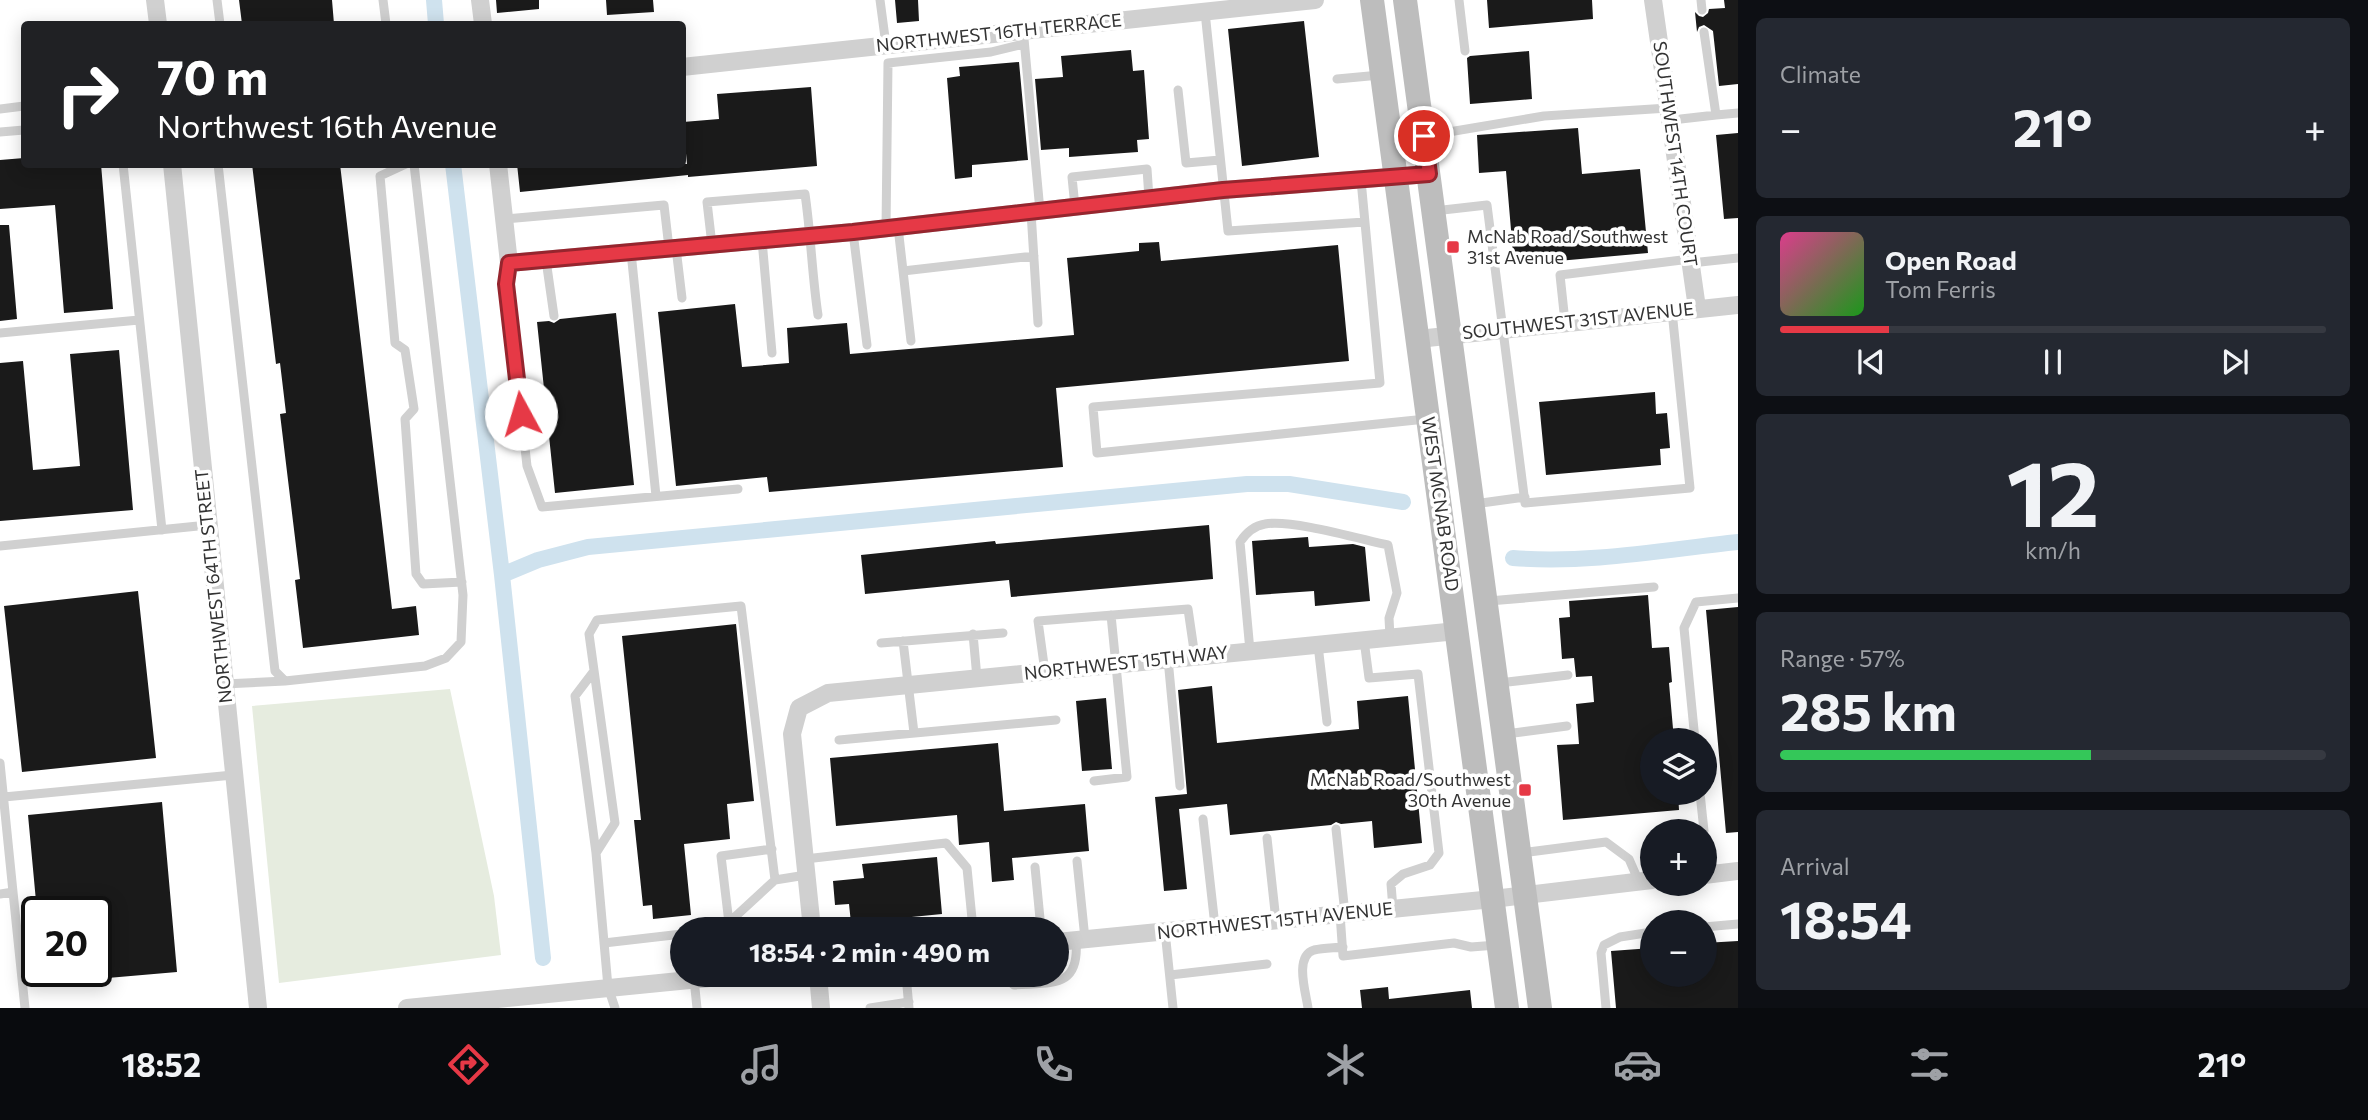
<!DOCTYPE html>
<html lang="en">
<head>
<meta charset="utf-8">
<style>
  body { margin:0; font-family:Commissioner,sans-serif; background:#242831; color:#f1f3f6; height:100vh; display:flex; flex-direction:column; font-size:26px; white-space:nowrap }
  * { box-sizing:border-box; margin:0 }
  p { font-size:23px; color:#9ea1a6 }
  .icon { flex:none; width:38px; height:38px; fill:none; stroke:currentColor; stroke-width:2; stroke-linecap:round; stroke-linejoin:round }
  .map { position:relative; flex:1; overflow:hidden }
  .panel { display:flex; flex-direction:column; gap:18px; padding:18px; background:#0d0f14; width:630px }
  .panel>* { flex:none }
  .banner { position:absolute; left:21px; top:21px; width:665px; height:147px; border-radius:7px; box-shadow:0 4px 18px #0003; background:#202124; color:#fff; overflow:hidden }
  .controls { position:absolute; left:1640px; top:728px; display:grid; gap:14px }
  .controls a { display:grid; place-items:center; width:77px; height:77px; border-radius:50%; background:#171b24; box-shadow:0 4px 18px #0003; font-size:35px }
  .speed { position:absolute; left:21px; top:896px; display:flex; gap:14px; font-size:35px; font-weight:700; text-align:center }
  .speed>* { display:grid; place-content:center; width:91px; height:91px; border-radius:50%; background:#171b24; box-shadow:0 4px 18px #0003; line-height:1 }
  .speed .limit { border:4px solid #111; border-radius:10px; background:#fff; color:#111 }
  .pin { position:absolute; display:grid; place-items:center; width:60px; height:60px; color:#fff; margin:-30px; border:4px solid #fff; border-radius:50%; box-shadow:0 2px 7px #0007 }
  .me { position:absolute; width:77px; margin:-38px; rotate:354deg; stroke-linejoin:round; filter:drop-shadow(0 0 5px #0008) }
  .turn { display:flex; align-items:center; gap:24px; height:147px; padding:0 21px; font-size:32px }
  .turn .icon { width:91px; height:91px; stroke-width:2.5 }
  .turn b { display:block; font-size:49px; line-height:60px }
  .big { font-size:52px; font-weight:700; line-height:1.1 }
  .panel .widget { flex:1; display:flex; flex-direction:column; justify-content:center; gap:10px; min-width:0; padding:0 24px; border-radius:10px; background:#242831 }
  .panel .dial { align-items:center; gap:0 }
  .dial b { font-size:91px; line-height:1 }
  .song { display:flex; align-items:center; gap:21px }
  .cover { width:84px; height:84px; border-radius:10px; background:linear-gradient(135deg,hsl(330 70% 55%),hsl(120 70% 35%)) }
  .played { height:7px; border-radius:4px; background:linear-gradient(90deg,#e63946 20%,#363941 20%) }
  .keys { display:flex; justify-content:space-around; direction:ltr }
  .heat { display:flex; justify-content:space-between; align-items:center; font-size:38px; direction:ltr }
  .charge { height:10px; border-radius:5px; background:linear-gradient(90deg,#34c759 57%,#363941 0) }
  .trip { position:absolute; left:670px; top:917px; width:399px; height:70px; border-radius:35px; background:#171b24; box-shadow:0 4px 18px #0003; font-weight:700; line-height:70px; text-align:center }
  .tabs { display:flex; height:112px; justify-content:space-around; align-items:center; background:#090b0e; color:#9ea1a6 }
  .tabs .icon { width:49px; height:49px }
  .tabs .on { color:#e63946 }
  .tabs b { font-size:32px; color:#f1f3f6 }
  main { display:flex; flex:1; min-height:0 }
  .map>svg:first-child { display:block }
</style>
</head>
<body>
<main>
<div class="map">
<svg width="1738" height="1008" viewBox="0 0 1738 1008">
  <rect width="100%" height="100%" fill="#fff"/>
  <path fill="#e6ecdf" d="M 450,689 L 494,896 L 501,955 L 279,983 L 252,706 Z"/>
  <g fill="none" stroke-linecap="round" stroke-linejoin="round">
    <path stroke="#cfe2ee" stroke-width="16" d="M 434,0 L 436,24
      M 453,164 L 502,575 L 543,958
      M 1513,558 C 1588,564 1663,550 1738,542
      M 502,575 L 538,560 L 588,547 L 1247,484 L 1289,484 L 1403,502"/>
  </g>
  <path fill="#1a1a1a" d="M 239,0 L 332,0 L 334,24 L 242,24 Z
    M 496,0 L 539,0 L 539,9 L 497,13 Z
    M 606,0 L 653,0 L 654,12 L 607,15 Z
    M 895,0 L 918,0 L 919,21 L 897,23 Z
    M 1487,0 L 1592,0 L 1593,19 L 1489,28 Z
    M 1724,0 L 1738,0 L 1738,84 L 1719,86 L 1713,31 L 1704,25 L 1699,27 L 1697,32 L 1695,12 L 1699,16 L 1703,17 L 1708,13 L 1709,9 L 1725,8 Z
    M 1304,21 L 1319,157 L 1242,166 L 1228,29 Z
    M 1131,50 L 1133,71 L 1144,70 L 1149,139 L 1137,140 L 1138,152 L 1069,157 L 1069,148 L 1041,150 L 1035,79 L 1063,77 L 1061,56 Z
    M 1529,51 L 1532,99 L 1470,104 L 1467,58 L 1470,56 Z
    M 1019,62 L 1028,160 L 972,165 L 972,177 L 955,179 L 947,78 L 960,76 L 959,67 Z
    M 811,87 L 817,166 L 688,177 L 688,175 L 520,192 L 517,164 L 687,164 L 683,122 L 719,119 L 717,94 Z
    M 1578,128 L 1582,174 L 1640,169 L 1648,253 L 1514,265 L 1506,171 L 1479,173 L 1477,135 Z
    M 1738,133 L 1738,218 L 1724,219 L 1716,135 Z
    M 24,158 L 24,164 L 101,164 L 113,309 L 64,313 L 55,205 L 0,209 L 0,160 Z
    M 252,164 L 340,164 L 392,609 L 416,606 L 419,635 L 303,648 L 295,580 L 300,579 L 280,414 L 286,413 L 280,363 L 276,364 Z
    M 0,225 L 9,225 L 17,319 L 0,321 Z
    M 1159,242 L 1161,261 L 1338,245 L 1349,361 L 1056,388 L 1063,467 L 769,492 L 767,477 L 676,486 L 658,312 L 735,304 L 742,367 L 789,363 L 787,328 L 847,323 L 850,354 L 1074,335 L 1067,258 L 1139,251 L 1139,243 Z
    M 616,313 L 634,485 L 555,493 L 537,322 L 549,321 L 554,323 L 560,319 Z
    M 119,350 L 133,510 L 0,521 L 0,363 L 23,361 L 33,470 L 80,466 L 70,354 Z
    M 1655,392 L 1656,414 L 1667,413 L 1670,448 L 1660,449 L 1661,465 L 1546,475 L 1539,402 Z
    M 1209,525 L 1213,579 L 1011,597 L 1009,580 L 865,594 L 861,555 L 995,541 L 996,544 Z
    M 1308,537 L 1309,547 L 1353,544 L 1365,547 L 1370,601 L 1315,606 L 1314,591 L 1256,595 L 1252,541 Z
    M 138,591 L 156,758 L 22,772 L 4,606 Z
    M 1648,595 L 1652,648 L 1669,647 L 1672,682 L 1669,683 L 1674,740 L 1652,740 L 1652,793 L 1678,793 L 1679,810 L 1563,820 L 1557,745 L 1579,744 L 1576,704 L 1594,702 L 1592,676 L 1576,677 L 1574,658 L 1562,659 L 1559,618 L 1570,617 L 1569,601 Z
    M 1738,607 L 1738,832 L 1726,833 L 1706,610 Z
    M 736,624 L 754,801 L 727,804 L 730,839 L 684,844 L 691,915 L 653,919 L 652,905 L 643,906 L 634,820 L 641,820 L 622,636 Z
    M 1212,686 L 1217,743 L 1359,729 L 1357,701 L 1408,696 L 1422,843 L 1374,848 L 1372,821 L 1341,824 L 1336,822 L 1331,825 L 1230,835 L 1227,804 L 1179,809 L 1187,889 L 1164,891 L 1155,797 L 1187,794 L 1178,690 Z
    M 1106,698 L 1112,769 L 1082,771 L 1076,701 Z
    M 998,743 L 1004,811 L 1085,804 L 1089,851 L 1012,858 L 1014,880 L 992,882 L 989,842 L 959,845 L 957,815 L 836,826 L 830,758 Z
    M 162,802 L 177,972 L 96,979 L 96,912 L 37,912 L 28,815 Z
    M 937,857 L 942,914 L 851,923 L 849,904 L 835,905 L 833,881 L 864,878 L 862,864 Z
    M 1738,941 L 1738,1008 L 1616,1008 L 1611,951 L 1652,948 L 1652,975 L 1704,975 L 1704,943 Z
    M 43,971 L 88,971 L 88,980 L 44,984 Z
    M 1388,987 L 1389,999 L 1470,990 L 1472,1008 L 1362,1008 L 1360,990 Z"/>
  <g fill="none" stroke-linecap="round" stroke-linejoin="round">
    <path stroke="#d0d0d0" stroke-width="9" d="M 217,0 L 220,24
      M 383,0 L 386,24
      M 880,0 L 886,45
      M 1459,0 L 1465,51
      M 1701,0 L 1702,10
      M 1205,12 L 1228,231 L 1365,222
      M 1024,39 L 1040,211
      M 1337,79 L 1380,75
      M 1178,90 L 1186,163 L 1220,160
      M 0,109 L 24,106
      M 1716,115 L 1738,113
      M 1672,120 L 1716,115 L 1704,32
      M 0,132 L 24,130
      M 1425,136 L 1544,116 L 1668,108
      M 123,164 L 162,530
      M 218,164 L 275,671 L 285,681 L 425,666 L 446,658 L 461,642 L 463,595 L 414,164
      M 406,164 L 380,176 L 395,343 L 405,350 L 414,409 L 405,419 L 416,574 L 423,584 L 462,582
      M 1361,180 L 1380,383 L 1093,407 L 1097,453 L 1426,419
      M 1075,207 L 1072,177 L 1147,169 L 1149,198
      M 1434,211 L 1487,205 L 1525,503 L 1690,488 L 1672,311
      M 1031,212 L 1038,323
      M 504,219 L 664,205 L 669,248
      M 898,227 L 911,341
      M 886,228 L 888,63 L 991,52 L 1024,44
      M 853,232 L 867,345
      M 762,240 L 772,353
      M 712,245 L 707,202 L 805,194 C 811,235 812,275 818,315
      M 676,248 L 682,298
      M 631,252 L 656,496
      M 546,260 L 554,316
      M 509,263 L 507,283 L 527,466 L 542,507 L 738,489
      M 1691,263 L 1738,258
      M 903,271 L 1034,256
      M 1565,322 L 1560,275 L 1690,259
      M 0,333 L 139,320
      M 1474,504 L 1525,497
      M 0,546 L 208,525
      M 1489,601 L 1654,587
      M 973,634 L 977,678
      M 1364,640 L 1369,678 L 1418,674 L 1439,853 L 1430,865 L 1403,874 L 1391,884 L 1393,909
      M 903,641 L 914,733
      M 881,643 L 1003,633
      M 1318,645 L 1327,722
      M 1250,651 L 1240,542 C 1246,533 1253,526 1265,524 C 1291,519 1360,539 1388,545 L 1397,593 L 1389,618 L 1390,637
      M 1168,659 L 1180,786
      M 594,671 L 575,696 L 596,853 L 608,987 L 615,1008
      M 1045,672 L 1038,621 L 1188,609 L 1195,657
      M 1499,683 L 1568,675
      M 224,684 L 285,681
      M 1506,734 L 1567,726
      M 839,740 L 1056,720
      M 1695,740 L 1684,628 L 1696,602 L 1738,598
      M 0,763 L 13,892
      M 1094,781 L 1127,777 L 1111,615
      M 1700,793 L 1704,831
      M 4,797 L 233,775
      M 1203,819 L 1215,926
      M 1336,829 L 1345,914
      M 1704,837 L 1708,874
      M 1267,838 L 1276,921
      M 596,853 L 615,823 L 589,634 L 597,620 L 741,606 L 775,880 L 806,875
      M 1521,853 L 1606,842 L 1629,859 L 1639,882
      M 805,859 L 946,843 L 967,868 L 973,929
      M 1077,861 L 1085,939
      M 1035,867 L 1041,929
      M 0,894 L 13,892 L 25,1008
      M 1340,914 L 1343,956 L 1454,943 L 1471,947 L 1497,945
      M 729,923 L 721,856 L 772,849
      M 1704,927 L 1738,924
      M 710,929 L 725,926 L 775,880
      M 1165,931 L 1173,1008
      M 604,943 L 682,934
      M 906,975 L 909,1008
      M 1002,975 L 1014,985 C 1052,982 1080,989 1076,940
      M 1170,975 L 1267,964
      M 694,979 L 697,1008
      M 870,1008 L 909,1002
      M 1308,1008 C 1306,993 1294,956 1314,950 C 1323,948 1334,948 1343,947
      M 1606,1008 L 1601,953 L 1604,945 L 1620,937 L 1652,932"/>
    <path stroke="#d0d0d0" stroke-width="18" d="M 155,0 L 158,24
      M 480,0 L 483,24
      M 1653,0 L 1697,308
      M 682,67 L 1315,0
      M 172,164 L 258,1008
      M 498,164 L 509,263 L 853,232 L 1223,190 L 1429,174
      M 1418,339 L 1738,305
      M 1704,875 L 1738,871
      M 812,929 L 792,734 L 799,708 L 828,693 L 1457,631
      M 1057,942 L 1493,899 L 1652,880
      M 818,975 L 821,1008
      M 407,1008 L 740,975"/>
    <path stroke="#bdbdbd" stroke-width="24" d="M 1372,0 L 1507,1008
      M 1405,0 L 1540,1008"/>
  </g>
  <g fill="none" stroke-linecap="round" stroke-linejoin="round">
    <g stroke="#96252e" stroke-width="18">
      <path id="route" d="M 521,414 L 506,284 L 509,263 L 853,232 L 1223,190 L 1429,174 L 1424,136"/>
    </g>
    <use href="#route" stroke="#e63946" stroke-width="12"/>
  </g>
  <g fill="#e63946" stroke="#fff" stroke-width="2.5">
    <rect x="1446" y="240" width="14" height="14" rx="3.5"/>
    <rect x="1518" y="783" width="14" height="14" rx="3.5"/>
  </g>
  <g text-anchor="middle" stroke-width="7" stroke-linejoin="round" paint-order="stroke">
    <g font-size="18" fill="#333" stroke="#fff">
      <text transform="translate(999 33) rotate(-6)" y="6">NORTHWEST 16TH TERRACE</text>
      <text transform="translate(1675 154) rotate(82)" y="6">SOUTHWEST 14TH COURT</text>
      <text transform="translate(1578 321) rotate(-6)" y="6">SOUTHWEST 31ST AVENUE</text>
      <text transform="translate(1440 504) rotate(82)" y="6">WEST MCNAB ROAD</text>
      <text transform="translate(214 586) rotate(-96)" y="6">NORTHWEST 64TH STREET</text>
      <text transform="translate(1126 663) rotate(-6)" y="6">NORTHWEST 15TH WAY</text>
      <text transform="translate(1275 921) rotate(-6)" y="6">NORTHWEST 15TH AVENUE</text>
    </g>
    <g font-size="18" fill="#333" stroke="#fff" text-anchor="start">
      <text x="1467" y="243">McNab Road/Southwest<tspan x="1467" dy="21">31st Avenue</tspan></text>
      <text x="1511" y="786" text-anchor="end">McNab Road/Southwest<tspan x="1511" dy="21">30th Avenue</tspan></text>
    </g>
  </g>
</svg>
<div class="controls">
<a><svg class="icon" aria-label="layers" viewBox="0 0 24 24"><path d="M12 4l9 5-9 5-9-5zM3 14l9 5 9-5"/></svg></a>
<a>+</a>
<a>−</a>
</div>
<div class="speed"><div class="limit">20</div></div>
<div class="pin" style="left:1424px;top:136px;background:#d93025"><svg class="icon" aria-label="arrive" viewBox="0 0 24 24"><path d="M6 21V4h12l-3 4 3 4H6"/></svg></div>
<svg class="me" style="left:521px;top:414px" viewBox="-20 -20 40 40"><circle r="19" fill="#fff"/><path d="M0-13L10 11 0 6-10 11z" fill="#e63946"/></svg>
<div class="trip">18:54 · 2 min · 490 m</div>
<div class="banner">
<div class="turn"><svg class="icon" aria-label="right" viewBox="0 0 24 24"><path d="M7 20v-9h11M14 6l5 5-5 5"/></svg><div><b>70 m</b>Northwest 16th Avenue</div></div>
</div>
</div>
<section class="panel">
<div class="widget"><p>Climate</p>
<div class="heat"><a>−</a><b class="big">21°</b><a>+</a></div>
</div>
<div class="widget">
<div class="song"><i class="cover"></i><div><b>Open Road</b><p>Tom Ferris</p></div></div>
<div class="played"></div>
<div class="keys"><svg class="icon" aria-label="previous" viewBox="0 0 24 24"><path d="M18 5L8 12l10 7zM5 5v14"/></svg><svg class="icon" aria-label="pause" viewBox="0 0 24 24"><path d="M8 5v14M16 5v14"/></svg><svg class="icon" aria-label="next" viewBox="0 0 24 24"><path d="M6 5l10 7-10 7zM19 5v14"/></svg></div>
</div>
<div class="widget dial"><b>12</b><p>km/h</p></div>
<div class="widget"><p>Range · 57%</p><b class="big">285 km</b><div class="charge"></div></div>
<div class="widget"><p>Arrival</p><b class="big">18:54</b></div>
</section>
</main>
<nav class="tabs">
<b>18:52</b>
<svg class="icon on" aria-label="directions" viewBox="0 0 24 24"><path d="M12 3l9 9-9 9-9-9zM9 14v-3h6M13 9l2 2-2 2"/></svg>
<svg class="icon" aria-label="music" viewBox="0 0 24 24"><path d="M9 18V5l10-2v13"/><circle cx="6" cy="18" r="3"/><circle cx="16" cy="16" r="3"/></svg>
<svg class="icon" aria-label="phone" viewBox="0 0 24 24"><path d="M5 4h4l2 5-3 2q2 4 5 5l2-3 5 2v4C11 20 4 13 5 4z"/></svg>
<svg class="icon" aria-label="climate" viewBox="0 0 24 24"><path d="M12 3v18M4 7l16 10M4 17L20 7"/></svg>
<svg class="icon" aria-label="car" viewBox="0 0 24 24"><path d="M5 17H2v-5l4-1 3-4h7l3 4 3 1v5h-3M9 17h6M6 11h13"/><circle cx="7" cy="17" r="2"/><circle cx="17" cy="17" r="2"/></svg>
<svg class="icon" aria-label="filters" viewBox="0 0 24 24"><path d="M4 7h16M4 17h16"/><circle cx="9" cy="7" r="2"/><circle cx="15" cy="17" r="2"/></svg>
<b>21°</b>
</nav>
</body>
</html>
